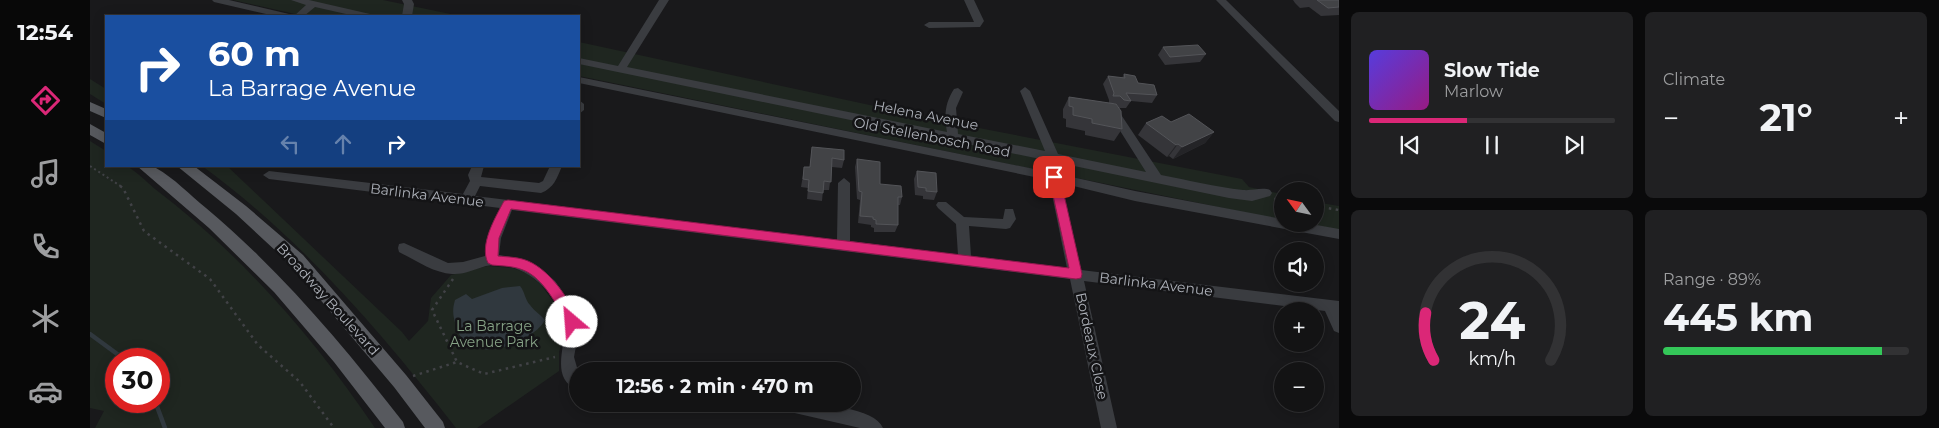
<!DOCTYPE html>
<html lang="en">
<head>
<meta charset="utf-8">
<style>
  body { margin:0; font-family:Montserrat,sans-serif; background:#202022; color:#f1f3f6; height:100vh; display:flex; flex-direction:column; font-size:19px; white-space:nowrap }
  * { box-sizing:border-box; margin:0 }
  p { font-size:16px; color:#9d9ea0 }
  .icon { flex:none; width:28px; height:28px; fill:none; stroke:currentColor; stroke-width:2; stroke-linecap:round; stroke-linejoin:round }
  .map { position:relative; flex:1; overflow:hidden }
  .sheet { display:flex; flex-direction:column; gap:12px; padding:12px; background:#0a0a0b; width:600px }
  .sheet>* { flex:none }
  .top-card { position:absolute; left:15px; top:15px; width:475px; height:152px; border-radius:0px; box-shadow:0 2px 12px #0003,0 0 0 1px #323234; background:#1a4fa0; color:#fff; overflow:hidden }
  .needle { width:32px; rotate:303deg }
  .buttons { position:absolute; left:1184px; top:182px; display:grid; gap:10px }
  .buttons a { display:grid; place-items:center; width:50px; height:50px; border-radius:50%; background:#131314; box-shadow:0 2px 12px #0003,0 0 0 1px #323234; font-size:25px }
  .speed { position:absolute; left:15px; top:348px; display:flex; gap:10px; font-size:25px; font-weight:700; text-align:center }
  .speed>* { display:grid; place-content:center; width:65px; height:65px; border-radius:50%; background:#131314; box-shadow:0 2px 12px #0003,0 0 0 1px #323234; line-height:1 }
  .speed .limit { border:8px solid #d22; background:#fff; color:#111 }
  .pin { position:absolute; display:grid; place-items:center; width:42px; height:42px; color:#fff; margin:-21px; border-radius:10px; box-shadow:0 2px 8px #0006 }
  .me { position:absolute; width:55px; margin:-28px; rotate:333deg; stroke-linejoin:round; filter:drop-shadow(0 0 4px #0008) }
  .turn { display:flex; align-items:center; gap:18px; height:105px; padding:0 20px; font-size:22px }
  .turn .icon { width:65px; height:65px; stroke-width:2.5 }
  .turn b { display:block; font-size:35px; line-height:42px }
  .lanes { display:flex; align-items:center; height:48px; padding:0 20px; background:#0003; justify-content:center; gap:25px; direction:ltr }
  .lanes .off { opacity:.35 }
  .big { font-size:38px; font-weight:700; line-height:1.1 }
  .sheet .card { flex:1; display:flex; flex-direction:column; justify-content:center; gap:8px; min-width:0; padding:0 18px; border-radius:8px; background:#202022 }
  .sheet .dial { align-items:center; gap:0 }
  .dial svg { height:130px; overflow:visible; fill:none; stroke:#323234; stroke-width:7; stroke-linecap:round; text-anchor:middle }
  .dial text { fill:#f1f3f6; stroke:none }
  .song { display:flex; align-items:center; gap:15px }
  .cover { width:60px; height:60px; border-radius:8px; background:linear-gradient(135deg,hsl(250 70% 55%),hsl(310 70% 35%)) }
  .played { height:5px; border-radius:2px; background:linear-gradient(90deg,#db2777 40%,#323234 40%) }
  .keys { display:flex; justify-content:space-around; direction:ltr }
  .heat { display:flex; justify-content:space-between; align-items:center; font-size:28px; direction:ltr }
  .charge { height:8px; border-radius:4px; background:linear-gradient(90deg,#34c759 89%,#323234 0) }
  .sheet .tiles { flex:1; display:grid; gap:12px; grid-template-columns:repeat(2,1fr) }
  .trip { position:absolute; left:479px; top:362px; width:292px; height:50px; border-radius:25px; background:#131314; box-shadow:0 2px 12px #0003,0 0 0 1px #323234; font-weight:700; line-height:50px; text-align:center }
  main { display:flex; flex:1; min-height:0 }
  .menu { display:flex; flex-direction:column; width:90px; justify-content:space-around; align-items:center; background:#080808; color:#9d9ea0 }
  .menu .icon { width:35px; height:35px }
  .menu .selected { color:#db2777 }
  .menu b { font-size:22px; color:#f1f3f6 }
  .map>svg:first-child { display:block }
</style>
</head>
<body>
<main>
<nav class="menu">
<b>12:54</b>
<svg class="icon selected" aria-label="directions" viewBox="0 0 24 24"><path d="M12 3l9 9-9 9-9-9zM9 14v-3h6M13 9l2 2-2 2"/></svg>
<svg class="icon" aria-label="music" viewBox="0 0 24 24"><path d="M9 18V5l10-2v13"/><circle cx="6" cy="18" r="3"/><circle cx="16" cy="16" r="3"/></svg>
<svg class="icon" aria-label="phone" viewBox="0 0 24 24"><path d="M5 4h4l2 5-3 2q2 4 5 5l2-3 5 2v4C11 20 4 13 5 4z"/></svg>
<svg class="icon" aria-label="climate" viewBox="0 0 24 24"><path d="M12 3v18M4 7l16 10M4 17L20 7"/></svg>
<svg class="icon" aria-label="car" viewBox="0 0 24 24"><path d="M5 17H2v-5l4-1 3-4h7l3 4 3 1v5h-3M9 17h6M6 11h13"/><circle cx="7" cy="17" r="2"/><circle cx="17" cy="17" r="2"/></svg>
</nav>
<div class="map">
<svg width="1249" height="428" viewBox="0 0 1249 428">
  <rect width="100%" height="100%" fill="#19191b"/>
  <path fill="#1f2620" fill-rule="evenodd" d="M 143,0 L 293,0 L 370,16 L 214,16 Z
    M 489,42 L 863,123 L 1152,179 L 1159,187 L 1192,194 L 1192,220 L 489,76 Z
    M 0,79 L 16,89 L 16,104 L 0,94 Z
    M 0,141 L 16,151 L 16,166 C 22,166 30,165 35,166 C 43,168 58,183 65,189 C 151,254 225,339 285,428 L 5,428 L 14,411 L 0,408 ZM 26,359 L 69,359 L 69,401 L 26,401 Z
    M 112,166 L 137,166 L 312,332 L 319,341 L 338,321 L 341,298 L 361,275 L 398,266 L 423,268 L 438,274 L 451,285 L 474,316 L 477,326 L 469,352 L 469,371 L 387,428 L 366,428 C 291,332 211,238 112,166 Z
    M 1225,202 L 1249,206 L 1249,231 L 1210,224 L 1225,224 Z"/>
  <path fill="#30383e" d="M 430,286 C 435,292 435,300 440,305 C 444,311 450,314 455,320 C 451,327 445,332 438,336 C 416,351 375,360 366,326 C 363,315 362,311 365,300 L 376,294 L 382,299 L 412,288 Z"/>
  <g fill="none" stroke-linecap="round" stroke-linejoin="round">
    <path stroke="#30383e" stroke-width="4.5" d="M 0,334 L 34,359
      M 65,401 L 75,428"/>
    <path stroke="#414246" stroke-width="2" stroke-dasharray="2 3" stroke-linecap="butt" d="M 0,166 L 32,187"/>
    <path stroke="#414246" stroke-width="2.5" stroke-dasharray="2.5 4.5" stroke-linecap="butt" d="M 30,186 L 33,188 L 54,231 L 120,279 L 168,345 L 210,382 L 244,428
      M 1184,199 L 1192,200
      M 1225,206 L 1249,210
      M 363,279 L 342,310 L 367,362 L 394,374 L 465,357
      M 323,376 L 367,362"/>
    <path fill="#3a3c40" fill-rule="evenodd" d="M 122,0 L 139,0 L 199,14 L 201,16 L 185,16 L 124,2 Z
      M 201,0 L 219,0 L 280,14 L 282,16 L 265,16 L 225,7 L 214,16 L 204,16 L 216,5 Z
      M 312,0 L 322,0 L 324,4 L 322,16 L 312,16 L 314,4 Z
      M 569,0 L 579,0 L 537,67 L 857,132 C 854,115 855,103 864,89 L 868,88 L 873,92 L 866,108 L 868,134 L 955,151 L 930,91 L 935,87 L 940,91 L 968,154 L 1056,172 L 1017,110 L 1022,106 L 1026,107 L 1071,175 C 1098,180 1125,187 1153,190 C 1162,191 1172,187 1180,190 L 1182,193 L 1180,196 L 1162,201 L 1139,198 L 489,64 L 489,58 L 528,66 Z
      M 874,0 L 884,0 L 894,21 L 890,27 L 839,28 L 834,25 L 839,22 L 884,22 Z
      M 1126,0 L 1136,0 L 1249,111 L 1249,122 L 1245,121 Z
      M 489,77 L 964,173 L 1045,191 L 1192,219 L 1192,224 L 1221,224 L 1249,229 L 1249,239 L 1045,201 L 971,183 L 991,270 L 1249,301 L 1249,333 L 1244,331 L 1235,311 L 994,281 L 1027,428 L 1011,428 L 980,279 L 422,210 L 411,238 L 409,255 L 427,258 L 450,268 L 465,281 L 483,307 L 488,321 L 489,330 L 484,357 L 488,371 L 488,390 C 457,378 479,341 474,320 C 472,309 464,299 457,291 C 443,274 418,261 396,266 C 385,269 374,275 362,274 C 344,273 325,260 309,252 L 308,248 L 309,244 L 314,243 L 358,263 L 373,262 L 395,256 L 398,238 L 410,208 L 179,179 L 173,175 L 179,171 L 373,194 L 380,181 L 378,175 L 382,166 L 394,166 L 391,177 L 449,183 L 453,181 L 460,166 L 472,166 C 467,178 464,188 451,193 L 390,186 L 385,196 L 747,240 L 748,183 L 754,178 L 760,183 L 760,241 L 868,255 L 866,224 L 848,208 L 846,205 L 848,202 L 856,202 L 874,217 L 913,219 L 915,209 L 923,209 L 926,219 L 920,228 L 916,229 L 879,226 L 881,256 L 977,268 L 959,180 L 489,83 Z
      M 489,100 L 494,104 L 494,110 L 489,114 Z
      M 688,404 C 711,403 783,404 793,428 L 770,428 L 696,411 L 691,409 Z"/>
    <path fill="#57595e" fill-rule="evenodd" d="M 0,102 L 16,109 L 16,118 L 0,111 Z
      M 0,124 L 16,133 L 16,144 L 0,135 Z
      M 47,166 C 53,166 61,165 66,168 C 84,178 100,195 116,208 C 191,271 253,345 313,422 L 315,428 L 295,428 L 244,362 L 184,292 L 119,228 Z
      M 87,166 L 104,166 L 156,206 L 213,255 L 316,375 L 353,422 L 355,428 L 335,428 L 304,387 L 201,265 L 146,214 Z"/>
  </g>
  <path fill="#353539" d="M 1203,0 L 1249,0 L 1249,15 L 1231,16 L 1219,7 L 1210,8 L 1205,3 Z
    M 1073,47 L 1116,54 L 1110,62 L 1075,65 L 1068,55 Z
    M 1034,74 L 1067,95 L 1062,103 L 1041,101 L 1036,108 L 1029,108 L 1025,103 L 1023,103 L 1032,129 L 1024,141 L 995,135 L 995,131 L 976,127 L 976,119 L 973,118 L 973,109 L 979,97 L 1019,103 L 1019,100 L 1013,84 L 1018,76 L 1032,78 Z
    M 1056,123 L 1124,132 L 1115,143 L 1083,159 L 1079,156 L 1077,157 L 1048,135 Z
    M 722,147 L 754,160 L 752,168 L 742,167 L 739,190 L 733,190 L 732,201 L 717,199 L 718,188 L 711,187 L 713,175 L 720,167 Z
    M 767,159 L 790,184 L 812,197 L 810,205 L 808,205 L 808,225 L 805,232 L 784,232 L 784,228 L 781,227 L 781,225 L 768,223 L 770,200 L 767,199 L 765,167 Z
    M 827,171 L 847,192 L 844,200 L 833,199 L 833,196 L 825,195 L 824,179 Z"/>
  <path fill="#242427" d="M 1124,132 L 1115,143 L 1083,159 L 1092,147 Z
    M 1088,144 L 1079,156 L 1077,157 L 1086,145 Z"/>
  <path fill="#424346" stroke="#535458" d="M 1227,0 L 1249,0 L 1249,7 L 1238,8 Z
    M 1108,45 L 1116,54 L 1080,57 L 1073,47 Z
    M 1034,74 L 1045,76 L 1048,83 L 1064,85 L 1067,95 L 1036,93 L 1041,101 L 1034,100 L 1030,96 L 1023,96 L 1024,93 L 1018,76 L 1035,78 Z
    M 979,97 L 1026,104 L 1031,111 L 1032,129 L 1002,123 L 1002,119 L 983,115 L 983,107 L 979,106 Z
    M 1099,114 L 1124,132 L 1092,147 L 1088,144 L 1086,145 L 1056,123 L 1072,116 L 1081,122 Z
    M 722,147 L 754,150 L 754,160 L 742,158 L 741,182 L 734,181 L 733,193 L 718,191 L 719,180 L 713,179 L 714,167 L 720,167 Z
    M 767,159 L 790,162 L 790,184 L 811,186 L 812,197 L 808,197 L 808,225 L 786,224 L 786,220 L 783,219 L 783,217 L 770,216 L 772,192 L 769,191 Z
    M 827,171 L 846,173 L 847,192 L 836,191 L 836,188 L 828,187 Z"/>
  <path fill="#db2777" stroke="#8e194d" d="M 964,173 L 970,177 L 992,274 L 991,278 L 986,279 L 421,209 L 409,238 L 408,256 C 417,257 429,257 438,261 C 461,271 480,300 489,322 L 487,326 L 482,328 L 478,326 C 468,307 454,278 433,270 C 424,266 412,266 402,265 L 398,263 C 389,245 405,218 414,201 L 418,200 L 979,268 L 959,177 Z"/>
  <g text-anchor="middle" stroke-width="5" stroke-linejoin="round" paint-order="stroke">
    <g font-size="14" fill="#adb1b9" stroke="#141416">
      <text transform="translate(836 115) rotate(11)" y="5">Helena Avenue</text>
      <text transform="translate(842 137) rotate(11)" y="5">Old Stellenbosch Road</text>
      <text transform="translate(337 195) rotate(7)" y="5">Barlinka Avenue</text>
      <text transform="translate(1066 284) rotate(7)" y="5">Barlinka Avenue</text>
      <text transform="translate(238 299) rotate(48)" y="5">Broadway Boulevard</text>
      <text transform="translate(1002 346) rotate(78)" y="5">Bordeaux Close</text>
    </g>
    <g font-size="14" fill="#86a286" stroke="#141416">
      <text x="404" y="331">La Barrage<tspan x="404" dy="16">Avenue Park</tspan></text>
    </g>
  </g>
</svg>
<div class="buttons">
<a><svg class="needle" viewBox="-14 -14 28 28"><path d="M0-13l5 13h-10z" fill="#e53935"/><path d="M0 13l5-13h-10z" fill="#9d9ea0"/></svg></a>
<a><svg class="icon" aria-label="sound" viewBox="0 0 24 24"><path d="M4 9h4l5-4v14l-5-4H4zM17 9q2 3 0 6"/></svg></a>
<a>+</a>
<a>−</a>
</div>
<div class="speed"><div class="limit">30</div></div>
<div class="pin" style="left:964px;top:177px;background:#d93025"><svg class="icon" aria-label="arrive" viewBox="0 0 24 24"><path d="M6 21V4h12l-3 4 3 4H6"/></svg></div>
<svg class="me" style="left:482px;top:322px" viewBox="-20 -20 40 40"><circle r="19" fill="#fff"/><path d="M0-13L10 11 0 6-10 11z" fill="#db2777"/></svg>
<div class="trip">12:56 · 2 min · 470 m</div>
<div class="top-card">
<div class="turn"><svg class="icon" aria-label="right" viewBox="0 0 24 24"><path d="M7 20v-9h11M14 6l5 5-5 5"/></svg><div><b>60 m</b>La Barrage Avenue</div></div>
<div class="lanes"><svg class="icon off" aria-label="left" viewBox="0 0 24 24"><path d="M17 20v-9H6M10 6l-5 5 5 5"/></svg><svg class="icon off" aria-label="ahead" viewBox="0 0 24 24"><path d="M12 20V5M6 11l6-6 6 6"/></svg><svg class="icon" aria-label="right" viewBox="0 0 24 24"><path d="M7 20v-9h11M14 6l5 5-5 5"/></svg></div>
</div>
</div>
<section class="sheet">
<div class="tiles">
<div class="card">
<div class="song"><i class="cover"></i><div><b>Slow Tide</b><p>Marlow</p></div></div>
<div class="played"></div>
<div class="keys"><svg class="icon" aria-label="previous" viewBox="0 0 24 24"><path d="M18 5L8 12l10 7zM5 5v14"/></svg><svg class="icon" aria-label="pause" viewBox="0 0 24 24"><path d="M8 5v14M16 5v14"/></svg><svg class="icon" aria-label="next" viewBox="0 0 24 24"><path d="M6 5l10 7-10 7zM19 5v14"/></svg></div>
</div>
<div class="card"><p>Climate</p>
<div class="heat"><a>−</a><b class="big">21°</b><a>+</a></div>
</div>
<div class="card dial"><svg viewBox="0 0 100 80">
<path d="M14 69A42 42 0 1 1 86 69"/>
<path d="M14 69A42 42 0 0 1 9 40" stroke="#db2777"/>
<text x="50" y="56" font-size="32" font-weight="700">24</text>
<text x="50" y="72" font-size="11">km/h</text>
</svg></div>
<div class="card"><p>Range · 89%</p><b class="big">445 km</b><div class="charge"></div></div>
</div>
</section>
</main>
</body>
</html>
